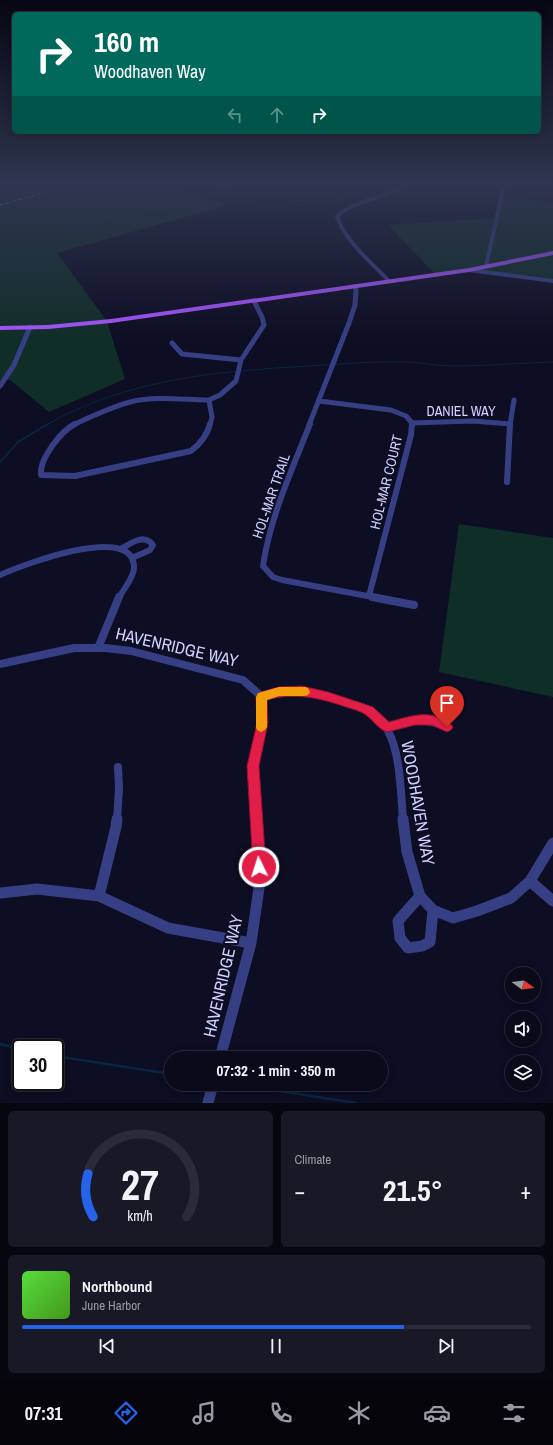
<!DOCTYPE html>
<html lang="en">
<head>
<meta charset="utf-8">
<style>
  body { margin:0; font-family:"Archivo Narrow",sans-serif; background:#181827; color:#f1f3f6; height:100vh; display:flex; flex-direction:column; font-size:15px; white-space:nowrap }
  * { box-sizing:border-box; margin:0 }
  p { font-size:13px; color:#999aa2 }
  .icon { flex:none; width:22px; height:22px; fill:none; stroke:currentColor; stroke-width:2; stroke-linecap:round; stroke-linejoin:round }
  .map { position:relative; height:1103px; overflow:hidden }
  .panel { display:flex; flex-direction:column; gap:8px; padding:8px; background:#06060e; flex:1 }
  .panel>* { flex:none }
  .top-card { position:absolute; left:12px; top:12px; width:529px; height:122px; border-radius:6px; box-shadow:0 2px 10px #0003,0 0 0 1px #2a2b39; background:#00695c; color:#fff; overflow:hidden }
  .needle { width:26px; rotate:105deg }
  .controls { position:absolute; left:505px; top:967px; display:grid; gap:8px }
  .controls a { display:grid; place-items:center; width:36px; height:36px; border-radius:50%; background:#0a0a1a; box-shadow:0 2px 10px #0003,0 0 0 1px #2a2b39; font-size:20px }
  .speed { position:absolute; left:12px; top:1039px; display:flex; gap:8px; font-size:20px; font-weight:700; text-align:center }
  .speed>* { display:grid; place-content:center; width:52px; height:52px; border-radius:50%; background:#0a0a1a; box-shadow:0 2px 10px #0003,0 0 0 1px #2a2b39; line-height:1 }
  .speed .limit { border:2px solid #111; border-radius:6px; background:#fff; color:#111 }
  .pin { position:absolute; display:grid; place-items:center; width:34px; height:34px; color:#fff; margin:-41px -17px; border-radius:50% 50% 50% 0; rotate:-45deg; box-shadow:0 0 4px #0007 }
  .pin .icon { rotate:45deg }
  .me { position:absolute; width:44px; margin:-22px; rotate:356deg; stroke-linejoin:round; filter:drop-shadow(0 0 3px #0008) }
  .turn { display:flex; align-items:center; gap:14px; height:84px; padding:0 16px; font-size:18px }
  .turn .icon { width:52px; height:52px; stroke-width:2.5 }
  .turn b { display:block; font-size:28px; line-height:34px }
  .lanes { display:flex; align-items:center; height:38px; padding:0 16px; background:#0003; justify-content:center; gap:20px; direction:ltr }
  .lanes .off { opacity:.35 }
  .big { font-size:30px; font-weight:800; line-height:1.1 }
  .panel .card { flex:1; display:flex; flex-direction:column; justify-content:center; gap:6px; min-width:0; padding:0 14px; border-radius:6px; background:#181827 }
  .panel .dial { align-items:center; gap:0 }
  .dial svg { height:104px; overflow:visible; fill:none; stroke:#2a2b39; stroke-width:7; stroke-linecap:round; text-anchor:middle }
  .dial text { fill:#f1f3f6; stroke:none }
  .song { display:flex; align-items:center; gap:12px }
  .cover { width:48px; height:48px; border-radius:6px; background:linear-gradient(135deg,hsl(110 70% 55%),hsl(100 70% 35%)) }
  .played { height:4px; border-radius:2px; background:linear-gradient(90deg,#2563eb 75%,#2a2b39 75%) }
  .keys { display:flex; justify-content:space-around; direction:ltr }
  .heat { display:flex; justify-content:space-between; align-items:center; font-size:22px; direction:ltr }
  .panel .tiles { flex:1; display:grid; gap:8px; grid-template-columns:1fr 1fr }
  .card:last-child { grid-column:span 2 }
  .trip { position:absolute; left:164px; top:1051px; width:224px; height:40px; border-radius:20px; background:#0a0a1a; box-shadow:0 2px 10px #0003,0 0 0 1px #2a2b39; font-weight:800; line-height:40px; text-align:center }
  .tabs { display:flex; height:64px; justify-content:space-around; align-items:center; background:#04040a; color:#999aa2 }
  .tabs .icon { width:28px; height:28px }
  .tabs .current { color:#2563eb }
  .tabs b { font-size:18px; color:#f1f3f6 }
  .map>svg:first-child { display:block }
</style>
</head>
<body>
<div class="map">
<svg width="553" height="1103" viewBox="0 0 553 1103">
  <rect width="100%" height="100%" fill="#0d0d23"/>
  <path fill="#102e28" d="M 73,185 L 187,185 L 180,191 L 229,205 L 57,253 L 107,321 L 125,379 L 49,412 L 10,380 L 0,380 L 0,187 L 57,191 Z
    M 502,197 L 553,202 L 553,282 L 462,271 L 435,274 L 388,225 L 494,218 Z
    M 459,524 L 553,538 L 553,697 L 439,672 Z"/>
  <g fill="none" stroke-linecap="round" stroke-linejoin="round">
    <path stroke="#072642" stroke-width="1" d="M 400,190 L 429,185
      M 0,236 L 47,233 L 158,214 L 302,205 L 386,192
      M 46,425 C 126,379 218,371 309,366 C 342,364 375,361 408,362 C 423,363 438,366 453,366 C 487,366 520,363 553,362"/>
    <path stroke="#072642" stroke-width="1.5" d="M 0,462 L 18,442 L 48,424"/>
    <path stroke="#072642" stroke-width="2.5" d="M 0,1044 L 21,1049
      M 55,1056 L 171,1074
      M 235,1084 L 356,1103"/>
    <path stroke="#363f84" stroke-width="4" d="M 222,187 L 229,185
      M 486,266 L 504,185
      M 469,270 L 553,281
      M 389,281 C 372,263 344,240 337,216 C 357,199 384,199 405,185
      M 355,286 L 356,291"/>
    <path stroke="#363f84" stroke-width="5" d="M 172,343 L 182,354 L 241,360
      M 0,386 L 14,365 L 30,327
      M 209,400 L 212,417 L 210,425
      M 209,400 L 220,395 L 236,381 L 241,360 L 264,325 L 262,317 L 254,301
      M 319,401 L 391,410 L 406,416 L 412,423 L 412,425
      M 412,423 L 473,421 L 510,424
      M 73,425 C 92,416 113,406 134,401 C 158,396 185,400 209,400
      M 309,425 L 349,323 L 355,305 L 356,290
      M 510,425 L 514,400"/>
    <path stroke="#363f84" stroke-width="6" d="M 75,424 C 61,431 39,459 41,475 L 75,476 L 191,451 C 200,444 207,436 210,424
      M 310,424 C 292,470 270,517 263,566 L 273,577 L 282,580 L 378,598
      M 507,482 L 510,424
      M 121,549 C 131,543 144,533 153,545 L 150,550 L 132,558
      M 0,575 C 20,566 135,521 134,568 C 134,578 123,589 119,598
      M 369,596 L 411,435 L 412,424"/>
    <path stroke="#363f84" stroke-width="8" d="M 372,597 L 414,605
      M 98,648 L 119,597
      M 0,664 L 74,648 L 106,648 L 131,651 L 243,680 L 262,697 L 262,723 L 253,766 L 256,820
      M 262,697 C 290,689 309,691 337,700 C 347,703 360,705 369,710 C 402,729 400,786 403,820
      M 387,727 C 410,721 424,717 447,727
      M 117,820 L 119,788 L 118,767"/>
    <path stroke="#363f84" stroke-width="11" d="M 403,819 L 407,852 L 420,896 L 433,910 L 453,918 L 477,911 L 511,898 L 530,881 L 553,843
      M 530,881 L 553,901
      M 0,893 L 37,889 L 99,896 L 168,928 L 251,943
      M 99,896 L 116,827 L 117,819
      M 420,896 L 398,921 L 400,938 L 408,948 L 422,946 L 430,942 L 433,910
      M 220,1058 L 251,943 L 260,881 L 256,819
      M 208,1103 L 213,1084"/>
    <path fill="#a656ff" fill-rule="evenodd" d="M 553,251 L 553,255 L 469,272 L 111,323 L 48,329 L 0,330 L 0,326 L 48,325 L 111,319 L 469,268 Z"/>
    <path stroke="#00faec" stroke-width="1" stroke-dasharray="3.5 3" stroke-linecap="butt" d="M 0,205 L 73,185"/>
  </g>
  <linearGradient id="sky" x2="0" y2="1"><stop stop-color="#070713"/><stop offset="0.54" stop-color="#2f3550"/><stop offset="1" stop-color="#2f3550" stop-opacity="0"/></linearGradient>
  <rect width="553" height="340" fill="url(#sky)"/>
  <path fill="#e11d48" stroke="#92132f" d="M 302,686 L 328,692 L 373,707 L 389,722 C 407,717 425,710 443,719 C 447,722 451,723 453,727 L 451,730 L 447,732 L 432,725 L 415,725 L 387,732 C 378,729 373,720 366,715 C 361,711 352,709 346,707 C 320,698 294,692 267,700 L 268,723 L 259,766 L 266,867 L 264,871 L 259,873 L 255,871 L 253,867 L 247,766 L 257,723 L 256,697 L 258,693 L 279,687 Z"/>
  <path fill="#f59e0b" d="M 279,687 L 305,687 L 308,688 L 310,692 L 308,695 L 305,696 L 279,696 L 267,700 L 267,727 L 265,730 L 261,732 L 257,730 L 256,727 L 256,697 L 258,693 Z"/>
  <g text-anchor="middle" stroke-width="4" stroke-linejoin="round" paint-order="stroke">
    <g font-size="14" fill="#cfd1ff" stroke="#0d0d23">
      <text x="461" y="416">DANIEL WAY</text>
      <text transform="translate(386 482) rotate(-76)" y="5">HOL-MAR COURT</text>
      <text transform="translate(271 496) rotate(-71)" y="5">HOL-MAR TRAIL</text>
    </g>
    <g font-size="17" fill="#cfd1ff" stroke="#0d0d23">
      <text transform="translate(177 647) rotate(13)" y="6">HAVENRIDGE WAY</text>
      <text transform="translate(418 803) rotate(80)" y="6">WOODHAVEN WAY</text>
      <text transform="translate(223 976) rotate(-77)" y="6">HAVENRIDGE WAY</text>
    </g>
  </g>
</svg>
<div class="controls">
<a><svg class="needle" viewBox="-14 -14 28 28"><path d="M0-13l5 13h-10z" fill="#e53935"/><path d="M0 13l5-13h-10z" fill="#999aa2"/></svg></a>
<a><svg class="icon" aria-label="sound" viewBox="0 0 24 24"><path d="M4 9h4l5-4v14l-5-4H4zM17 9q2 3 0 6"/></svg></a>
<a><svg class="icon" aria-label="layers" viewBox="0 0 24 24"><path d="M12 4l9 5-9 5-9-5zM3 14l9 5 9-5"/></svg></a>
</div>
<div class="speed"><div class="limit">30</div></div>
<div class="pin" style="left:447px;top:727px;background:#d93025"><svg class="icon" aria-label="arrive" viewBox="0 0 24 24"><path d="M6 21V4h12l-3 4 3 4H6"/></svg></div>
<svg class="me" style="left:259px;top:867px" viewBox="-20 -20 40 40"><circle r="17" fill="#e11d48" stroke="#fff" stroke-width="3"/><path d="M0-11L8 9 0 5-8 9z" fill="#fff"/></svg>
<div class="trip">07:32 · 1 min · 350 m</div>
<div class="top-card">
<div class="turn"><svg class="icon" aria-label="right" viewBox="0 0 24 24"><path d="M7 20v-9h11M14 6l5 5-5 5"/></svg><div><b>160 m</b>Woodhaven Way</div></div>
<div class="lanes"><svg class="icon off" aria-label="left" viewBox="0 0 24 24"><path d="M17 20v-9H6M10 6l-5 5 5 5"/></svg><svg class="icon off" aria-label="ahead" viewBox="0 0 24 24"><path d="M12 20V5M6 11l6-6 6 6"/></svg><svg class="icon" aria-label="right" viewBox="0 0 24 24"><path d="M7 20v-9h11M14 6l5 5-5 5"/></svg></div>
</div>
</div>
<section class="panel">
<div class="tiles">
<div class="card dial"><svg viewBox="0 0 100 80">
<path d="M14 69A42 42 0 1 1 86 69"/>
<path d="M14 69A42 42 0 0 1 10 36" stroke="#2563eb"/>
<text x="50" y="56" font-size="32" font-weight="700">27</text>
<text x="50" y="72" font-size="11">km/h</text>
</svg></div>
<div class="card"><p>Climate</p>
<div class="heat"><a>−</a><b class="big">21.5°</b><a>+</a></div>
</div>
<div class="card">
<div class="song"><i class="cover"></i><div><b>Northbound</b><p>June Harbor</p></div></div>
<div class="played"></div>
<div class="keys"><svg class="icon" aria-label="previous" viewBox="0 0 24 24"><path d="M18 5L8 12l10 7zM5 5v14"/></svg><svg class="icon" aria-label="pause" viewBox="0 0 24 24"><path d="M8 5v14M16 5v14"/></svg><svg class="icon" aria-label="next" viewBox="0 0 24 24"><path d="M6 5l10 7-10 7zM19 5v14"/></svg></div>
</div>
</div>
</section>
<nav class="tabs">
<b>07:31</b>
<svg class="icon current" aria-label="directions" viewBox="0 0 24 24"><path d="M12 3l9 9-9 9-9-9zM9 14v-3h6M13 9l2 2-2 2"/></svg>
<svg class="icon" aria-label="music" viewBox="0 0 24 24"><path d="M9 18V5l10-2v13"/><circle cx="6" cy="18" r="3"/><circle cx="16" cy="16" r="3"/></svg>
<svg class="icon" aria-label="phone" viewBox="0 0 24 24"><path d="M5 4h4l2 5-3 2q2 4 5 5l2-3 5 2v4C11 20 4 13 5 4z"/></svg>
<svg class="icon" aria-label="climate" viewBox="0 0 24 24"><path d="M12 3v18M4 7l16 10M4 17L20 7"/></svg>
<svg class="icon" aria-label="car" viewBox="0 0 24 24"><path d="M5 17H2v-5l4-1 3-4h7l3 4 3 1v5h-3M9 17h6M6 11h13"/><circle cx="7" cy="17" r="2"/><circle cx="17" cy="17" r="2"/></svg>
<svg class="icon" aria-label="filters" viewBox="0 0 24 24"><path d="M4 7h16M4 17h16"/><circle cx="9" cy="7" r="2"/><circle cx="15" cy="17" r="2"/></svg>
</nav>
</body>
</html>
